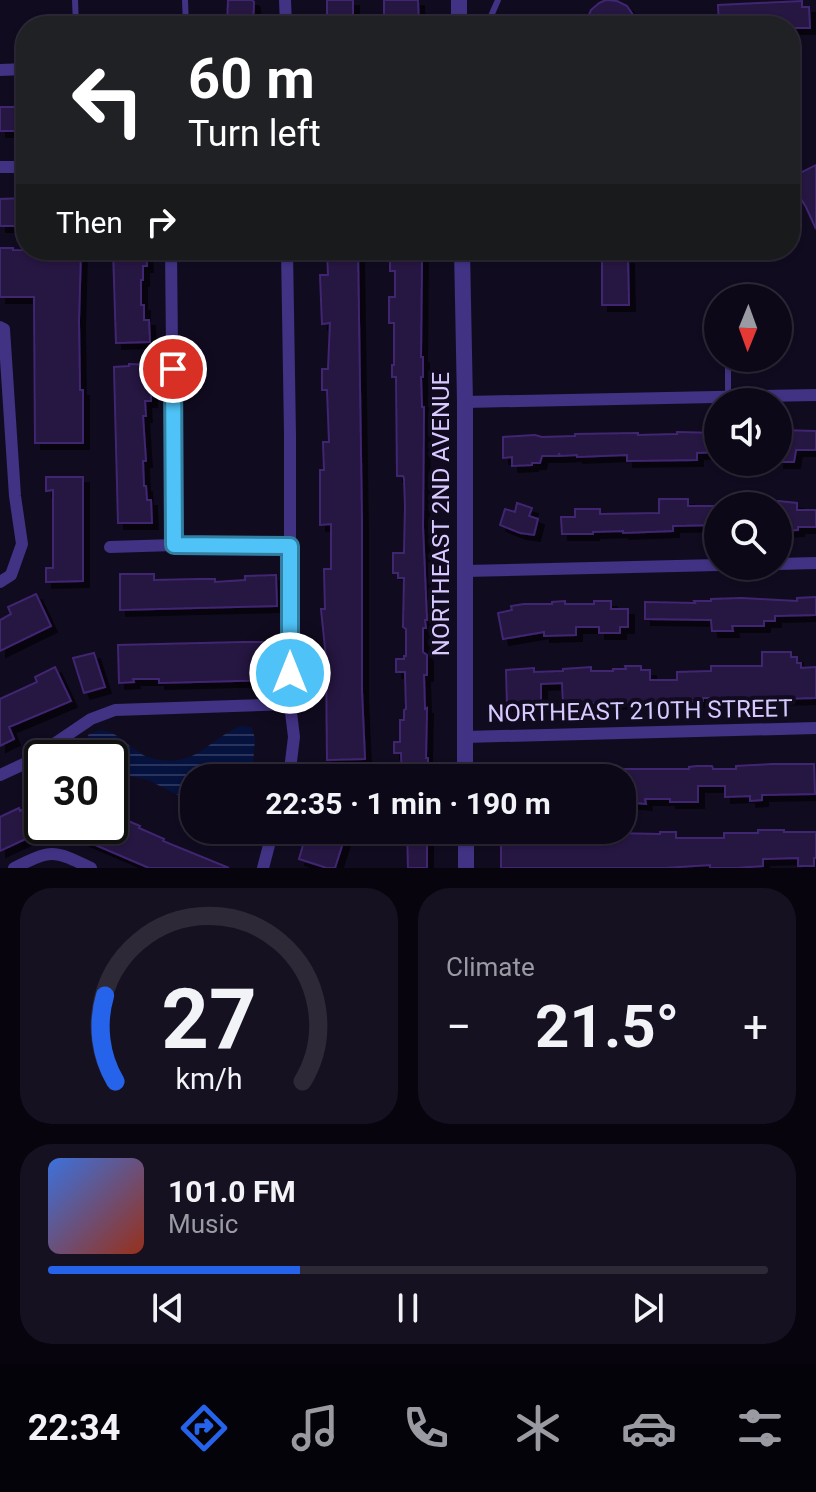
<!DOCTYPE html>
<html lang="en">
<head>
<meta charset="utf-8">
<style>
  body { margin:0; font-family:Roboto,sans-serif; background:#161121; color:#f1f3f6; height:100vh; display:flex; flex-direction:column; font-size:30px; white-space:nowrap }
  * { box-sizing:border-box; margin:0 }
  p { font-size:26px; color:#9a9aa2 }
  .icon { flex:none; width:44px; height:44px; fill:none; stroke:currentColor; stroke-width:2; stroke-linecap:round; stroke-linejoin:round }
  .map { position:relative; height:868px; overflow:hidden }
  .panel { display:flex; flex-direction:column; gap:20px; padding:20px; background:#07040d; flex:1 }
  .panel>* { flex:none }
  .guide { position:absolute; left:16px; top:16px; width:784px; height:244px; border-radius:32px; box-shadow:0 2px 6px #0004,0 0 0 2px #2d2937; background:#202124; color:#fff; overflow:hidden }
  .needle { width:52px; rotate:181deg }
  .buttons { position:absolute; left:704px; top:284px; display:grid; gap:16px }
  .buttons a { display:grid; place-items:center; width:88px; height:88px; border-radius:50%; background:#0d0818; box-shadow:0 2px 6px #0004,0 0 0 2px #2d2937; font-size:40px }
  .speed { position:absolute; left:24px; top:740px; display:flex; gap:16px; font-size:40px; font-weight:700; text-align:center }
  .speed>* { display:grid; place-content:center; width:104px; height:104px; border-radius:50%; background:#0d0818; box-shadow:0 2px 6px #0004,0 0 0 2px #2d2937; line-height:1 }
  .speed .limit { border:4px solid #111; border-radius:12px; background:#fff; color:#111 }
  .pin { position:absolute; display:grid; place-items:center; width:68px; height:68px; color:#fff; margin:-34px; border:4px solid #fff; border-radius:50%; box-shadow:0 2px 8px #0007 }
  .me { position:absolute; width:88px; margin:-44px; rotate:0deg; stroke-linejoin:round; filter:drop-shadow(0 0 6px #0008) }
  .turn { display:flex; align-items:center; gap:28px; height:168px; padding:0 40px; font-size:36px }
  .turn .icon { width:104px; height:104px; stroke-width:2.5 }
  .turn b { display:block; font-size:56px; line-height:68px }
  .then { display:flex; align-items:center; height:76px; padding:0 40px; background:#0003; gap:16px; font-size:30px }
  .big { font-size:60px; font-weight:700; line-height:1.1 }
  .panel .card { flex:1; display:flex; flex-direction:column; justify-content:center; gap:12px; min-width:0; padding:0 28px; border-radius:32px; background:#161121 }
  .panel .dial { align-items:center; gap:0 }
  .dial svg { height:208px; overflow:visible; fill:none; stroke:#2d2937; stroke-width:7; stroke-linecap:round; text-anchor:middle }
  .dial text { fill:#f1f3f6; stroke:none }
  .song { display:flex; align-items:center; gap:24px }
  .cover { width:96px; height:96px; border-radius:12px; background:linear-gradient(135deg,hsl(220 70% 55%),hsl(10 70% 35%)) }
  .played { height:8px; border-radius:4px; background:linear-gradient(90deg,#2563eb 35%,#2d2937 35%) }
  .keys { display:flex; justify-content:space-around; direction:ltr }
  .heat { display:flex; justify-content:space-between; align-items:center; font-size:44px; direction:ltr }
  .panel .tiles { flex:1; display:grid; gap:20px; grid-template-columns:1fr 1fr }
  .card:last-child { grid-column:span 2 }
  .trip { position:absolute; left:180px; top:764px; width:456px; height:80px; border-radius:32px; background:#0d0818; box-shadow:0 2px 6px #0004,0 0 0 2px #2d2937; font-weight:700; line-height:80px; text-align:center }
  .menu { display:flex; height:128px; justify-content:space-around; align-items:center; background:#05030a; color:#9a9aa2 }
  .menu .icon { width:56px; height:56px }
  .menu .selected { color:#2563eb }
  .menu b { font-size:36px; color:#f1f3f6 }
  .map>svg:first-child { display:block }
</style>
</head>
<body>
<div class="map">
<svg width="816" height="868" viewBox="0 0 816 868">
  <defs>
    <pattern id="water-rules" width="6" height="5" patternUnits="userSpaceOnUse" patternTransform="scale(2)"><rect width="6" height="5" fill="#05123e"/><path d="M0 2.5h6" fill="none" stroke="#29335b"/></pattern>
    <filter id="shadow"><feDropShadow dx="6" dy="6" stdDeviation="0" flood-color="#0009"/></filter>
  </defs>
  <rect width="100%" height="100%" fill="#110b20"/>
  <path fill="url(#water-rules)" d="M 241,726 L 251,727 L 255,738 L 252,778 L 194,778 L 194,803 L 148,780 L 116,773 L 110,768 L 110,758 L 98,758 C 90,751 86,746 88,735 C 115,718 127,754 155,759 C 197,768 208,739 241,726 Z"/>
  <path fill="#251542" stroke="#3f2670" stroke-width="2" filter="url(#shadow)" d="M 228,0 L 252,0 L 254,2 L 253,26 L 227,26 Z
    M 327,0 L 353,0 L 353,26 L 327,26 Z
    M 384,0 L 418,0 L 419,26 L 384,26 Z
    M 606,0 L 617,1 L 627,6 L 633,15 L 637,26 L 584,26 L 591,10 L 599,3 Z
    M 802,1 L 802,7 L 809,7 L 810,28 L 790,28 L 790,26 L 719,26 L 718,5 Z
    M 0,107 L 26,107 L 26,131 L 0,131 Z
    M 816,165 L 816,229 L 806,207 L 790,181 L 790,178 Z
    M 26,198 L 26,226 L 0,226 L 0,199 Z
    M 0,248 L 13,248 L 13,250 L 81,251 L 79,321 L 80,390 L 83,390 L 83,443 L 35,443 L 34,297 L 0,297 Z
    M 113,250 L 146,250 L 147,266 L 143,266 L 143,280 L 141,280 L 141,305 L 144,305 L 144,320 L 149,320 L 150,342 L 116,343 Z
    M 327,250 L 358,250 L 362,522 L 362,691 L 365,759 L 327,760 L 326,658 L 321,609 L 325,609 L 324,569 L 331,569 L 331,524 L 320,525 L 320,470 L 324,470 L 323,442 L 329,442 L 327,390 L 322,390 L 322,369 L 328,369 L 330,323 L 322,324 L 320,275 L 328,275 Z
    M 400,250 L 420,250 L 420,257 L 422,257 L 421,357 L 423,357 L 423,377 L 421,377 L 422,407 L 424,407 L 423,527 L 427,620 L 425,620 L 426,628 L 423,628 L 423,652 L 427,655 L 427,675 L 424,675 L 425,709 L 427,708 L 426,758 L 428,758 L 428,778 L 402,778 L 401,753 L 394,753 L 394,742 L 400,742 L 400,720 L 404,720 L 404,710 L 406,709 L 405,672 L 396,672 L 396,659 L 404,659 L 404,656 L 406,656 L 406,629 L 403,627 L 404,578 L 398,578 L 398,573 L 393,573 L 393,553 L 404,553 L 405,506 L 404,478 L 403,476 L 397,476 L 396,377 L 392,377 L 392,365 L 394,365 L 394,323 L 389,323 L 389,297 L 395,297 L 395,271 L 390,271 L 390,256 L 400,256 Z
    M 628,258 L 629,305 L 602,305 L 602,259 Z
    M 129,364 L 152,365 L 151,401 L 145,401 L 146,416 L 143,416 L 146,461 L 143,461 L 144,486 L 146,486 L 147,500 L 151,500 L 152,523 L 118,523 L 114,367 L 129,366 Z
    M 779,430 L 816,431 L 816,450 L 796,450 L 794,462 L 778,462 Z
    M 677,432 L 718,433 L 718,452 L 697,453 L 697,460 L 627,461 L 627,455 L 577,457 L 577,455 L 560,456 L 559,453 L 559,456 L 542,456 L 540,463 L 532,463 L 532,465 L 512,466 L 512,457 L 503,458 L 503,437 L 535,435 L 542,437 L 575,436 L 575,434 L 638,433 L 638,435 L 677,434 Z
    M 46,477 L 83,477 L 83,581 L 46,582 L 46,568 L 53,568 L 53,490 L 46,491 Z
    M 659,499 L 688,499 L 688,506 L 718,506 L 718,525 L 673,526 L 673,531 L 623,533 L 623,531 L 593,532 L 593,534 L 562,534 L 561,517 L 575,517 L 575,509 L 600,509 L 600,514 L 659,513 Z
    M 778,501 L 797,503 L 797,510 L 816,510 L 816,527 L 798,527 L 798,530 L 778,531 Z
    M 517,503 L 532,508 L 529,516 L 538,519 L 534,535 L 520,533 L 500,525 L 505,509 L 515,512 Z
    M 120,574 L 154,574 L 154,580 L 200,579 L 215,579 L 215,582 L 245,580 L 245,576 L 276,575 L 277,606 L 120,610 Z
    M 36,594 L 51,626 L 0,651 L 0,620 L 11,614 L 8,607 Z
    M 816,597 L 816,615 L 775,616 L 775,621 L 764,621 L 764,626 L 732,626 L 733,631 L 712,631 L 711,620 L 645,619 L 645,602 L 695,603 L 694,601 L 711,601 L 711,599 L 742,598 L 797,601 L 797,598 Z
    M 565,601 L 565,604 L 594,604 L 594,601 L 611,601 L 611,609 L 628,609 L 628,627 L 620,627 L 620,633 L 599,633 L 599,627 L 576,627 L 576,635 L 544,636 L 544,632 L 503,639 L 498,613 L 512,610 L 511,606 L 524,604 L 552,604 L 552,602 Z
    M 244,642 L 274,642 L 275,680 L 159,683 L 159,679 L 133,679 L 134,682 L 119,683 L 118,645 Z
    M 762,652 L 791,652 L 791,657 L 797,657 L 797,663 L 801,663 L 801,668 L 816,667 L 816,698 L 730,700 L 730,698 L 703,698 L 703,701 L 563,704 L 562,683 L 541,684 L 541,703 L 507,705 L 506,670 L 534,668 L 534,672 L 563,671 L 563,669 L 591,667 L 591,671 L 613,671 L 613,669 L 626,669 L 625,666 L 641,666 L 641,670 L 650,670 L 650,680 L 677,680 L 677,672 L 711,671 L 711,666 L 762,666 Z
    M 94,653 L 105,687 L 84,693 L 73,658 Z
    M 55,667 L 71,701 L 9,727 L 14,739 L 0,746 L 0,699 L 37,682 L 35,677 Z
    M 772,764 L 814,764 L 815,794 L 762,795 L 762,800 L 750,801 L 750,796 L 725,797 L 725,786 L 698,786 L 698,802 L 670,802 L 670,799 L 645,799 L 646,804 L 622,802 L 622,769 L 689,769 L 689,767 L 697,766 L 712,766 L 713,769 L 736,769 L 736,766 Z
    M 42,800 L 42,824 L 29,830 L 32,836 L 0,851 L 0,817 L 19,808 L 20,811 Z
    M 110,813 L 140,826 L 139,828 L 164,839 L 163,841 L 229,868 L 149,868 L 51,826 L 110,826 Z
    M 319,830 L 347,830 L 335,868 L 327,868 L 299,859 L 305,838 L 315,842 Z
    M 407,830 L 427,830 L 427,868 L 408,868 Z
    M 758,830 L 784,830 L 784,832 L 816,832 L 816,858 L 814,858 L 814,866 L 798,866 L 798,858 L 763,859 L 763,866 L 736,868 L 710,868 L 710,865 L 664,868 L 501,868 L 501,838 L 512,838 L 512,835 L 528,835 L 528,840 L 538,841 L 574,841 L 574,836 L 611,835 L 611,833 L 660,834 L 660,832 L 676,832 L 676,838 L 724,838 L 724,833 L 758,833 Z"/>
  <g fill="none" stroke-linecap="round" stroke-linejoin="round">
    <path stroke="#413283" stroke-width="6" d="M 75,0 L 76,26
      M 185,0 L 186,26
      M 491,26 L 491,16 L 498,0
      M 728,358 L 728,397"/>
    <path stroke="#413283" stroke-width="12" d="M 285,0 L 286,26
      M 0,70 L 26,69
      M 0,167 L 26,167
      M 171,250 L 174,545 L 290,546
      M 0,327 L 4,329 L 15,496 L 22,544 L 11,575 L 0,582
      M 465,402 L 816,395
      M 110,547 L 174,545
      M 778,564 L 816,563
      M 465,571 L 718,565
      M 465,737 L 816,728
      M 0,775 L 26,763 L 91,719 L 115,710 L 290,704 L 290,435 L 287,250
      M 289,778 L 294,737 L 290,704
      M 14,868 C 52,849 53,850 91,868
      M 263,868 L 273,830"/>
    <path stroke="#413283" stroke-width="16" d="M 459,0 L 459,26
      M 462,250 L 465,402 L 465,778
      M 466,830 L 466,868"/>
  </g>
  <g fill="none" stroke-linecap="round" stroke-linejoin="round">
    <g stroke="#337fa1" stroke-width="20">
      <path id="route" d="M 173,369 L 174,545 L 290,546 L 290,673"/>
    </g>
    <use href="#route" stroke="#4fc3f7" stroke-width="14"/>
  </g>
  <g text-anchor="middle" stroke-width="8" stroke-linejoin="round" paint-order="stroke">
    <g font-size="24" fill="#d7caff" stroke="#110b20">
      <text transform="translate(441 514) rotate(-90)" y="8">NORTHEAST 2ND AVENUE</text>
      <text transform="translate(640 711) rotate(-1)" y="8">NORTHEAST 210TH STREET</text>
    </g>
  </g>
</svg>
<div class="buttons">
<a><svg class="needle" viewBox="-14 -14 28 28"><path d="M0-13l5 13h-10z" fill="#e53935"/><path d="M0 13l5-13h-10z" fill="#9a9aa2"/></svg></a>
<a><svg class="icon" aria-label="sound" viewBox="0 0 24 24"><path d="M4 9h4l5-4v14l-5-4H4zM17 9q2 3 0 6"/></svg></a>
<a><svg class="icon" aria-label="search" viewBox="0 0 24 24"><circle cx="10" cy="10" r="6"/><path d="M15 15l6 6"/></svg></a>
</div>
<div class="speed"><div class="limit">30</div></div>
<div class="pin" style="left:173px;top:369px;background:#d93025"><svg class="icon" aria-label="arrive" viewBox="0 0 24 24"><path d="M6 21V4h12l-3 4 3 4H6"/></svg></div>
<svg class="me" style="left:290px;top:673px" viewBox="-20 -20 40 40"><circle r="17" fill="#4fc3f7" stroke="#fff" stroke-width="3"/><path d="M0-11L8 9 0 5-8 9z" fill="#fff"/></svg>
<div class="trip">22:35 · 1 min · 190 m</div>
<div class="guide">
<div class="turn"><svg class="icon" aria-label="left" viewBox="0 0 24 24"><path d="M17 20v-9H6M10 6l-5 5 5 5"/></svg><div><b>60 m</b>Turn left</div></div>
<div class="then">Then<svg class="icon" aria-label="right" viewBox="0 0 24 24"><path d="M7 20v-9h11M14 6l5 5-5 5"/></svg></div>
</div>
</div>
<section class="panel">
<div class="tiles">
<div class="card dial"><svg viewBox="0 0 100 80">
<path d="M14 69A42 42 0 1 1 86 69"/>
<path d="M14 69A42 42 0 0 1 10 36" stroke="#2563eb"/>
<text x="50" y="56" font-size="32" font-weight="700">27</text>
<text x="50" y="72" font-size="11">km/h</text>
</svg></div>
<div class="card"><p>Climate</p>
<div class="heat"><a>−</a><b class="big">21.5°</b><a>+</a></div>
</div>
<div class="card">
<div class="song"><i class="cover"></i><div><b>101.0 FM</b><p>Music</p></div></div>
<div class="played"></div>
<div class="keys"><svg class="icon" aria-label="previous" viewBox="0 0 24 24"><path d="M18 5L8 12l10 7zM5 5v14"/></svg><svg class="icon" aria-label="pause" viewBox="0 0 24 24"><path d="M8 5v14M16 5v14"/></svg><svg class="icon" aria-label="next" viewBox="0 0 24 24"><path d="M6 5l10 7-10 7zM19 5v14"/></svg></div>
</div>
</div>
</section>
<nav class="menu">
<b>22:34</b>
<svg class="icon selected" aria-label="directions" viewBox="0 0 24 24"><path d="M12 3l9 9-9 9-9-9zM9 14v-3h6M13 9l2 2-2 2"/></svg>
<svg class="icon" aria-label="music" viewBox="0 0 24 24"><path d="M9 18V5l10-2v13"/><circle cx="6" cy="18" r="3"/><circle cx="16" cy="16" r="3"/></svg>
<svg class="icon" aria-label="phone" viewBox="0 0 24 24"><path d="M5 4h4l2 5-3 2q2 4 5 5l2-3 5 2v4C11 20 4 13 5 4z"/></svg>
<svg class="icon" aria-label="climate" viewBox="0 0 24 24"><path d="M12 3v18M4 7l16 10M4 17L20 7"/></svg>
<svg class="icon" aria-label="car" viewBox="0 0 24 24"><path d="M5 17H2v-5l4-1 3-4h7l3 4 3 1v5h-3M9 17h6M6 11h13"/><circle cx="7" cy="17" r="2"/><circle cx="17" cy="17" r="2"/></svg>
<svg class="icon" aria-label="filters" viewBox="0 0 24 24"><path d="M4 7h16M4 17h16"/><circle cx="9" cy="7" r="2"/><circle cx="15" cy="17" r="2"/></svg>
</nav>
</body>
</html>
